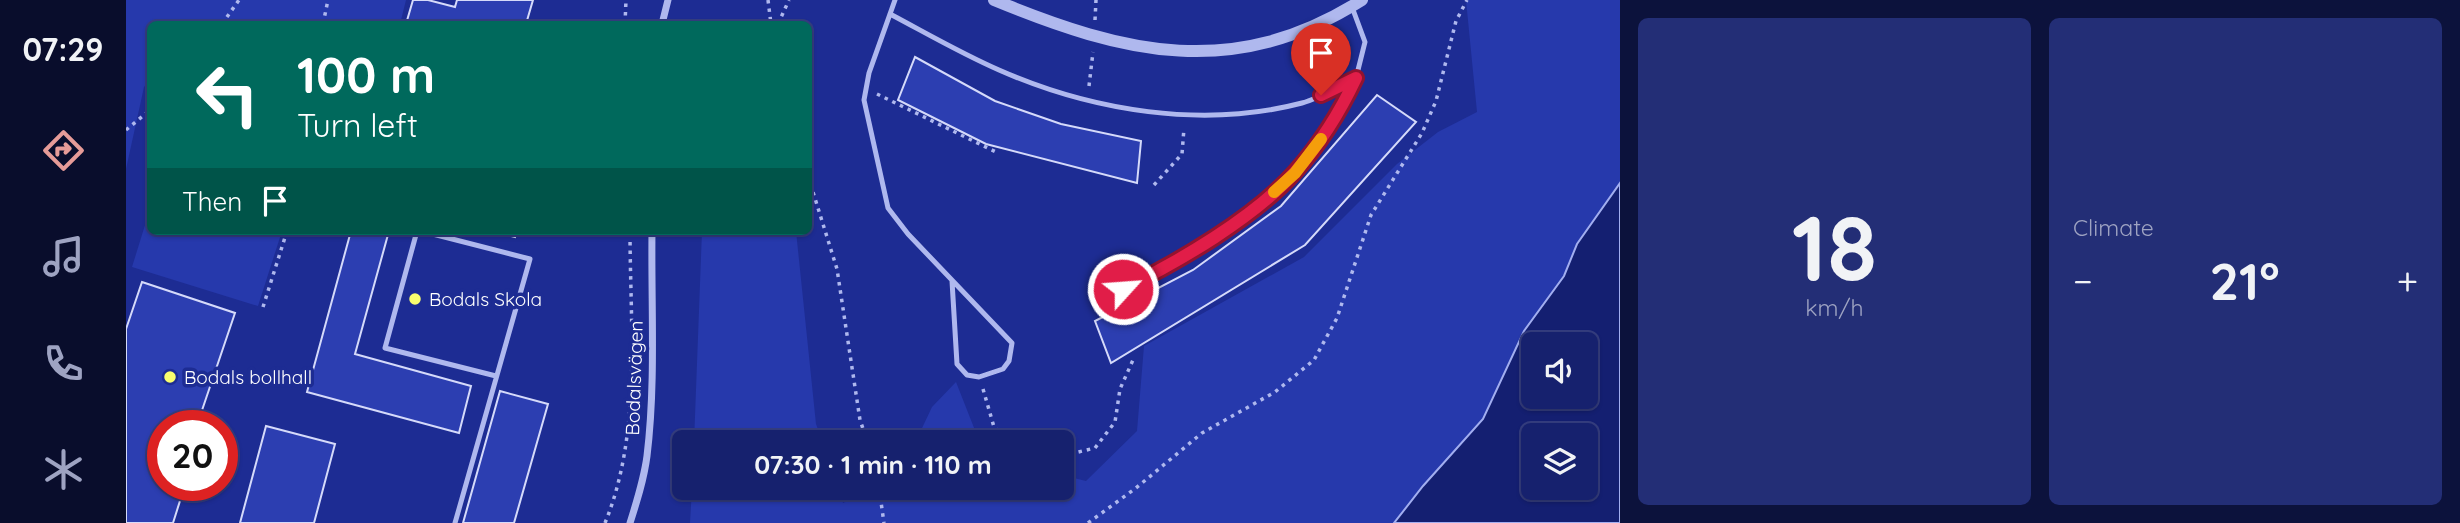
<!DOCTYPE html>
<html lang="en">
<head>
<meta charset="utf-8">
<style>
  body { margin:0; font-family:Quicksand,sans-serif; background:#232e76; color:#f1f3f6; height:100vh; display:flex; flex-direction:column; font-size:26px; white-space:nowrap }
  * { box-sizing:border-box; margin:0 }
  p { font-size:23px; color:#9ea3c2 }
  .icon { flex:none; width:38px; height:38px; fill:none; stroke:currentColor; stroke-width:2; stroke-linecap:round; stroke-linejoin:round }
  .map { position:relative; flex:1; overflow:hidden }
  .side { display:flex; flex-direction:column; gap:18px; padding:18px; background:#0c123c; width:840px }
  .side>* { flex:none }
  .guide { position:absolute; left:21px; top:21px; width:665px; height:214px; border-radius:10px; box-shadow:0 2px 5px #0004,0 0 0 2px #353e81; background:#00695c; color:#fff; overflow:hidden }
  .fabs { position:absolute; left:1395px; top:332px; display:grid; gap:14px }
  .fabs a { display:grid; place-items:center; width:77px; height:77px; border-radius:10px; background:#16216e; box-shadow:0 2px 5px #0004,0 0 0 2px #353e81; font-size:35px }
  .speed { position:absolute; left:21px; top:410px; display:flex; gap:14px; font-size:35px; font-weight:700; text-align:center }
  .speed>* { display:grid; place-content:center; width:91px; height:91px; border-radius:50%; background:#16216e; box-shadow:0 2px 5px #0004,0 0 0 2px #353e81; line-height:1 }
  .speed .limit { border:10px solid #d22; background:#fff; color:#111 }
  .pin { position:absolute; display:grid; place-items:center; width:60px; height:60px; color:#fff; margin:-72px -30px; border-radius:50% 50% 50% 0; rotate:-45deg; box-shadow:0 0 7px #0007 }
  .pin .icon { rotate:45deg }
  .me { position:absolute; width:77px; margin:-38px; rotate:64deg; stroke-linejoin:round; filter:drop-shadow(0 0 5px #0008) }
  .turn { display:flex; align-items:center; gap:24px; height:147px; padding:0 35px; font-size:32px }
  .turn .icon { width:91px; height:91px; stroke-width:2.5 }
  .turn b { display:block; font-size:49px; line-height:60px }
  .then { display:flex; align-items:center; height:66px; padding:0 35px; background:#0003; gap:14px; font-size:26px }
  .big { font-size:52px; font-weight:700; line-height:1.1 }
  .side .card { flex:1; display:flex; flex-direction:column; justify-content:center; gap:10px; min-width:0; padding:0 24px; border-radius:10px; background:#232e76 }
  .side .dial { align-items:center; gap:0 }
  .dial b { font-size:91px; line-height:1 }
  .heat { display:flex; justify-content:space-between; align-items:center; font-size:38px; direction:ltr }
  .side .tiles { flex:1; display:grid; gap:18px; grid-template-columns:repeat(2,1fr) }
  .trip { position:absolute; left:546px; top:430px; width:402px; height:70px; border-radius:10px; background:#16216e; box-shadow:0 2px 5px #0004,0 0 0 2px #353e81; font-weight:700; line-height:70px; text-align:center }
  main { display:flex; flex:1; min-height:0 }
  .tabs { display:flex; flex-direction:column; width:126px; justify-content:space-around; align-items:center; background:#090d2c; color:#9ea3c2 }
  .tabs .icon { width:49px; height:49px }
  .tabs .current { color:#e69b98 }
  .tabs b { font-size:32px; color:#f1f3f6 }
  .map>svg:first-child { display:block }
</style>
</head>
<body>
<main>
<nav class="tabs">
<b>07:29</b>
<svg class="icon current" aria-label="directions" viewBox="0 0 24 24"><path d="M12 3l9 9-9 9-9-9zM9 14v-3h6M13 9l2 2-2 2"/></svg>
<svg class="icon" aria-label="music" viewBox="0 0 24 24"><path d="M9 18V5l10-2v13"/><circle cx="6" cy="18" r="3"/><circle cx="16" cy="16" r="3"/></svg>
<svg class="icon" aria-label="phone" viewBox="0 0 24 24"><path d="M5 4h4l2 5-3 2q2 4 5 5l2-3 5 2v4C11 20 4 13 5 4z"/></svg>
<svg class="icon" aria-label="climate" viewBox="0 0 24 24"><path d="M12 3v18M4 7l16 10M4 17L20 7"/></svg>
</nav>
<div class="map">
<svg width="1494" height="523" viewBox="0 0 1494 523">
  <rect width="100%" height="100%" fill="#1d2c93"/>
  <path fill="#2639ac" d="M 0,0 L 280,0 L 274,24 L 24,24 L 24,80 L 18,87 L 0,169 Z
    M 1340,0 L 1494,0 L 1494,183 L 1451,244 L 1438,276 L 1398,331 L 1357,419 L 1297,486 L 1268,523 L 564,523 L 566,488 L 712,488 L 717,503 L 750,488 L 936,488 L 936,475 L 960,481 L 1011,431 L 1018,346 L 1178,257 L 1271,164 L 1312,132 L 1351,112 Z
    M 24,209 L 24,231 L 156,231 L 132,306 L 6,267 Z
    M 576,231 L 670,231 L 690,424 L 697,443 L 568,443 Z
    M 830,382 L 854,443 L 789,443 L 806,407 Z"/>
  <path fill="#141f71" stroke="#a2aef0" stroke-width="2" fill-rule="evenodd" d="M 1494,183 L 1494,523 L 1268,523 L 1297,486 L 1357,419 L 1398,331 L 1438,276 L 1451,244 ZM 1407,345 L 1460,345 L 1460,397 L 1407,397 ZM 1407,436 L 1460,436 L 1460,488 L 1407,488 Z"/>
  <path fill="#2c3eb1" stroke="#d5dafa" stroke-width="2" d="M 287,0 L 302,0 L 329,7 L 331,0 L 407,0 L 400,24 L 280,24 Z
    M 789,57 L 869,101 L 935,124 L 1015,141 L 1011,183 L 860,144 L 772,100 Z
    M 1251,95 L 1290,122 L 1179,245 L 985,363 L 969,321 L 1067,270 L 1155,206 Z
    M 225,231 L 263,231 L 229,354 L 345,386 L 333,433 L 181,392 Z
    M 367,231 L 390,231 L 389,237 Z
    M 16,282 L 109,313 L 71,425 L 37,425 L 37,485 L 59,485 L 47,523 L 0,523 L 0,329 Z
    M 374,391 L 422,404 L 388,523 L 337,523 Z
    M 140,426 L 209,444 L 188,523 L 114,523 Z"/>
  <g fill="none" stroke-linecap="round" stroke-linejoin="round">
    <path stroke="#afb8ee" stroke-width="3.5" stroke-dasharray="3.5 5" stroke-linecap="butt" d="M 642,0 L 645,24
      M 969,20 L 970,0
      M 96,24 L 113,0
      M 197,24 L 202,0
      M 499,24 L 500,0
      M 652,24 L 663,0
      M 963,86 L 967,52
      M 751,94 L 872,153
      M 0,130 L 24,110
      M 682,176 L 711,269 L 734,420 L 742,443
      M 1028,185 L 1056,154 L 1058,128
      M 137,307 L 161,231
      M 857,389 L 868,427 L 885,443
      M 936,456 L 969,448 L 989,422 L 994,389 L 1007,360
      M 753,488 L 758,523
      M 479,523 C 516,433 504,326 504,231
      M 962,523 L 1010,488 L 1076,433 L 1149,392 L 1188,360 L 1211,318 L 1245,215 L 1296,133 L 1310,101 L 1330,21 L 1341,0"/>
    <path stroke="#afb8ee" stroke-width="5" d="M 769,0 L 743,73 L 738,100 L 762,208 L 782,234 L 886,343 L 883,361 L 877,369 L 853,377 L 841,375 L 831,364 L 826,281
      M 764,14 C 800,33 836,54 873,70 C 966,111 1077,129 1176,103 C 1195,98 1213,86 1230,78 L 1239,42 L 1226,7
      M 291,231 L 259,348 L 370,376
      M 295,231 L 404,259 L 329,523
      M 997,289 C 1052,262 1129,218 1169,173 C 1194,144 1214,112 1230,78"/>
    <path stroke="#afb8ee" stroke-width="7" d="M 536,24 L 542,0
      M 504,523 C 511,501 518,479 521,456 C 530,382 525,305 526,231"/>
    <path stroke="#afb8ee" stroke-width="12" d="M 868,0 C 999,54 1108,81 1236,0"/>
  </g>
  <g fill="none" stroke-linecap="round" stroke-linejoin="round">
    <g stroke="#92132f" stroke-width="18">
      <path id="route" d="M 997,289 C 1052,262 1128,218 1169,172 C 1194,144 1214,112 1230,78 L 1195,95"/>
    </g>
    <use href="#route" stroke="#e11d48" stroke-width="12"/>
    <path stroke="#f59e0b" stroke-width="12" d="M 1148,192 L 1169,173 L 1195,139"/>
  </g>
  <g fill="#fafe6e" stroke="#1d2c93" stroke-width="2.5">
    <circle cx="289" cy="299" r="7"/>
    <circle cx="44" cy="377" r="7"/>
  </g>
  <g text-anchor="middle" stroke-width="7" stroke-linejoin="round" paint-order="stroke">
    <g font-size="19" fill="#fff" stroke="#1d2c93" text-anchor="start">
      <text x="303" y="306">Bodals Skola</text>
      <text x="58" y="384">Bodals bollhall</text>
    </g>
    <g font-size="19" fill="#fff" stroke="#1d2c93">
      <text transform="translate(508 378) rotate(-88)" y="7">Bodalsvägen</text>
    </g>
  </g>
</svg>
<div class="fabs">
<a><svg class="icon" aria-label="sound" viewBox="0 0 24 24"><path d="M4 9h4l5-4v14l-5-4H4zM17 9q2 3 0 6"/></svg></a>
<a><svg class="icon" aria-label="layers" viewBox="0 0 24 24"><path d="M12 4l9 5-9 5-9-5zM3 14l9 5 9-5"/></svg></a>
</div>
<div class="speed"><div class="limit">20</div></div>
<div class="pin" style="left:1195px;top:95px;background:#d93025"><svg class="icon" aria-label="arrive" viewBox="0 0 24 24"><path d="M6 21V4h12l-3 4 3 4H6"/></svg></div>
<svg class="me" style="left:997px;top:289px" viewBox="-20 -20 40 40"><circle r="17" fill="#e11d48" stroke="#fff" stroke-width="3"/><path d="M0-11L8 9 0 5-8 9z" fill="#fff"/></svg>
<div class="trip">07:30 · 1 min · 110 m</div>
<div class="guide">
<div class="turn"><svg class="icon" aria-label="left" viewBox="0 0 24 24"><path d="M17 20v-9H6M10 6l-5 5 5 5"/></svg><div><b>100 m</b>Turn left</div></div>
<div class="then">Then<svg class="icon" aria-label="arrive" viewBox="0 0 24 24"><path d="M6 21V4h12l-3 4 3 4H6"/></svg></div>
</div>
</div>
<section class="side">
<div class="tiles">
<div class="card dial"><b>18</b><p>km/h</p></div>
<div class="card"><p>Climate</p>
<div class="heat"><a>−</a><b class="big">21°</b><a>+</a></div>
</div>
</div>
</section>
</main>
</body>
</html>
